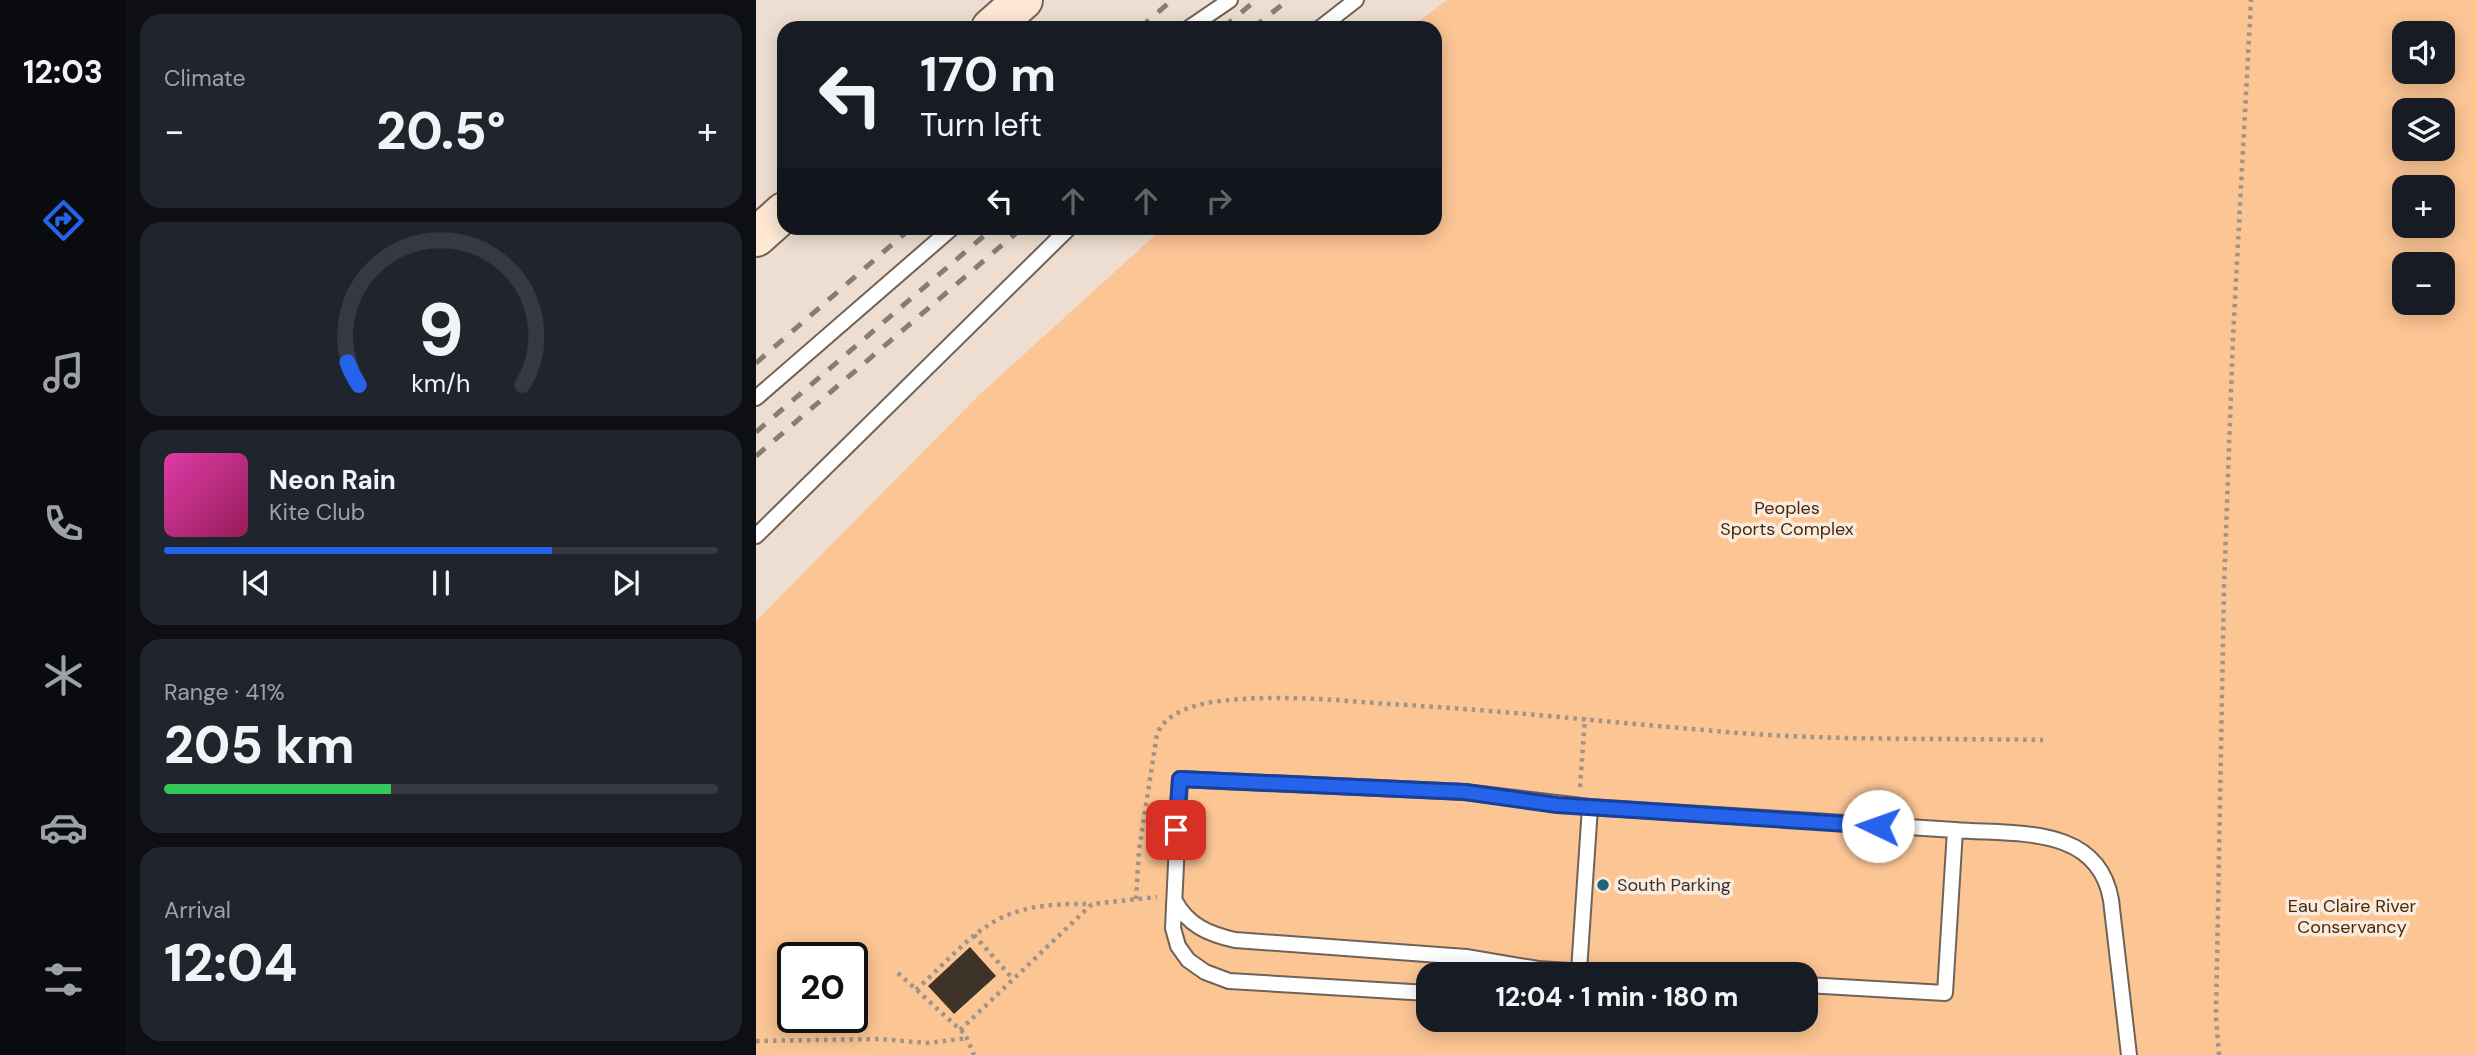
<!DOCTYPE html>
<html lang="en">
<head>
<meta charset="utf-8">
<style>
  body { margin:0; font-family:"DM Sans",sans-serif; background:#20242c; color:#f1f3f6; height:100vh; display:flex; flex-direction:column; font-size:26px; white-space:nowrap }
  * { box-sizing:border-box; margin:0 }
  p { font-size:23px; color:#9ea1a6 }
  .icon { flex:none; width:38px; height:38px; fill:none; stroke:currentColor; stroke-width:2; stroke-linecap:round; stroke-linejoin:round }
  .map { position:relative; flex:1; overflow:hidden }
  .sheet { display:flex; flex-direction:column; gap:14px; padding:14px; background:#0d0f14; width:630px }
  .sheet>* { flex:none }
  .hud { position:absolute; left:21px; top:21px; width:665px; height:214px; border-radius:21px; box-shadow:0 4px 18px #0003; background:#171b24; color:#f1f3f6; overflow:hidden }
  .buttons { position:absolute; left:1636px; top:21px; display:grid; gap:14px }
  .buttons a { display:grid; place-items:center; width:63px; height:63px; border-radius:14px; background:#171b24; box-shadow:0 4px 18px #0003; font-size:35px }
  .speed { position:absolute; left:21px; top:942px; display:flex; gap:14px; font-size:35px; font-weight:700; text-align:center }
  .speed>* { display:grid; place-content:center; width:91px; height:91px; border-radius:50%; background:#171b24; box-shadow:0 4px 18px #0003; line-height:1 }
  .speed .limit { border:4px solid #111; border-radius:10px; background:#fff; color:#111 }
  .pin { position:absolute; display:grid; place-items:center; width:60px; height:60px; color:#fff; margin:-30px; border-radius:14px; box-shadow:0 4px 10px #0006 }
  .me { position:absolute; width:77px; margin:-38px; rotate:273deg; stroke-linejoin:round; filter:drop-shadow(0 0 5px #0008) }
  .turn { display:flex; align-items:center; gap:24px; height:147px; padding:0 28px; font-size:32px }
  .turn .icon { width:91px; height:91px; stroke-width:2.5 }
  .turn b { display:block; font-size:49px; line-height:60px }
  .lanes { display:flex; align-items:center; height:66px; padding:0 28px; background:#0003; justify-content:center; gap:35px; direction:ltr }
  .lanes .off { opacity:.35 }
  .big { font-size:52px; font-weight:800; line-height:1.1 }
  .sheet .card { flex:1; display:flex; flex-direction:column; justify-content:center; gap:10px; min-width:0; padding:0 24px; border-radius:21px; background:#20242c }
  .sheet .dial { align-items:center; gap:0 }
  .dial svg { height:182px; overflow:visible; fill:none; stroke:#363941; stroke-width:7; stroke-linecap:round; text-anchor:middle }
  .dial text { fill:#f1f3f6; stroke:none }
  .song { display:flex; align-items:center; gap:21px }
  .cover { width:84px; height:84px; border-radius:10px; background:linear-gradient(135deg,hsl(320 70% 55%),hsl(330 70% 35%)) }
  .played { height:7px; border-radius:4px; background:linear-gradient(90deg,#2563eb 70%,#363941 70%) }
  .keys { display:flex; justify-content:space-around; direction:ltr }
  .heat { display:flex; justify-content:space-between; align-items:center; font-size:38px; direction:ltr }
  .charge { height:10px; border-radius:5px; background:linear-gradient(90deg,#34c759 41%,#363941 0) }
  .trip { position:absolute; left:660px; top:962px; width:402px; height:70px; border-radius:21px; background:#171b24; box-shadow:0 4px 18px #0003; font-weight:800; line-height:70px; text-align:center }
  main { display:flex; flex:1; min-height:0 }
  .tabs { display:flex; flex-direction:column; width:126px; justify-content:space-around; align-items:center; background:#090b0e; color:#9ea1a6 }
  .tabs .icon { width:49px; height:49px }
  .tabs .current { color:#2563eb }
  .tabs b { font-size:32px; color:#f1f3f6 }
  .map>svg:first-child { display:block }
</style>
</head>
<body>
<main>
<nav class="tabs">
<b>12:03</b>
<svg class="icon current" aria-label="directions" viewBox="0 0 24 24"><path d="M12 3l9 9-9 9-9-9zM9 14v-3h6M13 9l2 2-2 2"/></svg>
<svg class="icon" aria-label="music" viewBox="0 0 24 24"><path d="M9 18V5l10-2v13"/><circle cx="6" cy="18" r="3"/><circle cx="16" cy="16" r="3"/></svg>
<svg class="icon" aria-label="phone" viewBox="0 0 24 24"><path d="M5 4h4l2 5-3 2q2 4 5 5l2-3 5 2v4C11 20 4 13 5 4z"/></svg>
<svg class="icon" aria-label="climate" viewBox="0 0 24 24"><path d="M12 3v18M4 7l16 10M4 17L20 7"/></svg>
<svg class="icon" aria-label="car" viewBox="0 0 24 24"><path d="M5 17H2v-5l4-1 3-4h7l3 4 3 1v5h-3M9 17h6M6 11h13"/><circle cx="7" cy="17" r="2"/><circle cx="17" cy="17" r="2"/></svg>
<svg class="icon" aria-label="filters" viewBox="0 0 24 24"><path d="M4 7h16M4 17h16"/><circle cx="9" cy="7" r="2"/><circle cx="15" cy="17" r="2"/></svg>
</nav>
<section class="sheet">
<div class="card"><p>Climate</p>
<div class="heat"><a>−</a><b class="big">20.5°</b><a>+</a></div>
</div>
<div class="card dial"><svg viewBox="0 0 100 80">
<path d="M14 69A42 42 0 1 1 86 69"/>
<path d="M14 69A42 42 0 0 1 9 59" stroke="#2563eb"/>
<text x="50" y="56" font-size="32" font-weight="700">9</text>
<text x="50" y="72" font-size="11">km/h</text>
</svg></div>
<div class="card">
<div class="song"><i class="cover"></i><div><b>Neon Rain</b><p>Kite Club</p></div></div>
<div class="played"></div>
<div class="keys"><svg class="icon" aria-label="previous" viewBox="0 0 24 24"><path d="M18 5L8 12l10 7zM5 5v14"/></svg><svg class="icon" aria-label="pause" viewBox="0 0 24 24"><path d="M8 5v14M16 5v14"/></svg><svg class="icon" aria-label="next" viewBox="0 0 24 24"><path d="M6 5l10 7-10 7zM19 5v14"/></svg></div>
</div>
<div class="card"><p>Range · 41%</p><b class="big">205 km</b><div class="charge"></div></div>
<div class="card"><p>Arrival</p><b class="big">12:04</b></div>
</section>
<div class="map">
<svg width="1721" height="1055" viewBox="0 0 1721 1055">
  <rect width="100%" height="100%" fill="#eeded1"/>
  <path fill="#fcc594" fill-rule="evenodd" d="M 691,0 L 1721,0 L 1721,1055 L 0,1055 L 0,621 L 222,396 L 407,228 L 679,228 L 679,28 L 654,28 ZM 1648,33 L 1687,33 L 1687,72 L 1648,72 ZM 1648,110 L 1687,110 L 1687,149 L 1648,149 ZM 1648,187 L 1687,187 L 1687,226 L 1648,226 ZM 1648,264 L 1687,264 L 1687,303 L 1648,303 ZM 37,957 L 96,957 L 96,1017 L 37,1017 ZM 672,975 L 1050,975 L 1050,1020 L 672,1020 Z"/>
  <path fill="#3e3328" d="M 214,947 L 240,976 L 198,1014 L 172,986 Z"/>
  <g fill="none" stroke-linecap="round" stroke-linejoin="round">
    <g stroke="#6f6257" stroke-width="18">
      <path id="lane" d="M 433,28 L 474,0
        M 564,28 L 600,0
        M 0,398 L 196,228
        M 0,536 L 313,228
        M 1199,830 C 1259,835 1342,824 1355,900 L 1373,1055
        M 419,901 C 432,925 452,934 479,940 L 710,957 L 782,969 L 879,975
        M 823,971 L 834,807
        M 672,993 L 473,981 L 449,972 L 432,960 L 422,946 L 417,928 L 424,779 L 709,792 L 834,807 L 1199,830 L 1189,993 L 1050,985"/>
    </g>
    <g stroke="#6f6257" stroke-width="42">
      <path id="secondary" d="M 235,28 L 267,0
        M 0,237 L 28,212"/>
    </g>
    <path stroke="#9f938a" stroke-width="4.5" stroke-dasharray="3.5 5" stroke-linecap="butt" d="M 824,787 L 829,718
      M 380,899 L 383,850 L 401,734 C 412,708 450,702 474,700 C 527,695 580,700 633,704 C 742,710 850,722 959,731 C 1068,741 1178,738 1287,740
      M 218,935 L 257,979
      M 142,973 L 209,1034 L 218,1055
      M 160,990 C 227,927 238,902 336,904
      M 204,1030 L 336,904 L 401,897
      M 0,1041 L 125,1039 L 172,1043 L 212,1038
      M 1463,1055 L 1460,1017 L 1468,587 L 1477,337 L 1495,0"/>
    <use href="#lane" stroke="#fff" stroke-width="14"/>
    <use href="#secondary" stroke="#fee8d4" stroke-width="38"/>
    <path stroke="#877d74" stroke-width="5" stroke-dasharray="12 12" stroke-linecap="butt" d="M 384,28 L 416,0
      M 467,28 L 500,0
      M 497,28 L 532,0
      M 0,363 L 155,228
      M 0,432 L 237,228
      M 0,456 L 266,228"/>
  </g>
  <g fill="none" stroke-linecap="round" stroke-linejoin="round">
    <g stroke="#184099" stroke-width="18">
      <path id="route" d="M 420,830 L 424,779 L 709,792 L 801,805 L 1122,826"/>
    </g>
    <use href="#route" stroke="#2563eb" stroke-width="12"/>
  </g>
  <circle fill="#206775" stroke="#fbebde" stroke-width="2.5" cx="847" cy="885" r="7"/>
  <g text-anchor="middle" stroke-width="7" stroke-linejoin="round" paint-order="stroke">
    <g font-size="18" fill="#472a0b" stroke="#fbebde">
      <text x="1031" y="514">Peoples<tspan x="1031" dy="21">Sports Complex</tspan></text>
      <text x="1596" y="912">Eau Claire River<tspan x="1596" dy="21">Conservancy</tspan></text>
    </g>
    <g font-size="18" fill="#3b3530" stroke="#fbebde" text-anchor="start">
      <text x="861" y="891">South Parking</text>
    </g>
  </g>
</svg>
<div class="buttons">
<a><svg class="icon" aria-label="sound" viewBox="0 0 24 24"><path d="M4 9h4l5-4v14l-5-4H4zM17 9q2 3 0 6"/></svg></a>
<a><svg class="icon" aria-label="layers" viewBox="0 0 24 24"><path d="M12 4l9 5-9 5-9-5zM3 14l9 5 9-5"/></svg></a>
<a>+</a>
<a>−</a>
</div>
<div class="speed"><div class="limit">20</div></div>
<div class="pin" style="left:420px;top:830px;background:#d93025"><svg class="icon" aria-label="arrive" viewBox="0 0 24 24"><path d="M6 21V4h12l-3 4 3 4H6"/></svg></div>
<svg class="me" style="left:1122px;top:826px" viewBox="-20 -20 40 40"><circle r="19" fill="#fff"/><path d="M0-13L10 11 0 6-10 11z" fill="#2563eb"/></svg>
<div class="trip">12:04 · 1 min · 180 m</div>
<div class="hud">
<div class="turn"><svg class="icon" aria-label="left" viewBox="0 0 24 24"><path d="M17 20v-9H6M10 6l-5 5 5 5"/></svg><div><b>170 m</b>Turn left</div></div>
<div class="lanes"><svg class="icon" aria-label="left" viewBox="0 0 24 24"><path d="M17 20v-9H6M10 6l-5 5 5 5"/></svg><svg class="icon off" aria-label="ahead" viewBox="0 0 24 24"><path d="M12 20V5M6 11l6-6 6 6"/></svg><svg class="icon off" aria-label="ahead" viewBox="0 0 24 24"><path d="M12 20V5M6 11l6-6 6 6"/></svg><svg class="icon off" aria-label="right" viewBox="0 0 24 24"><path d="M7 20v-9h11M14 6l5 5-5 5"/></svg></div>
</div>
</div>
</main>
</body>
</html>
